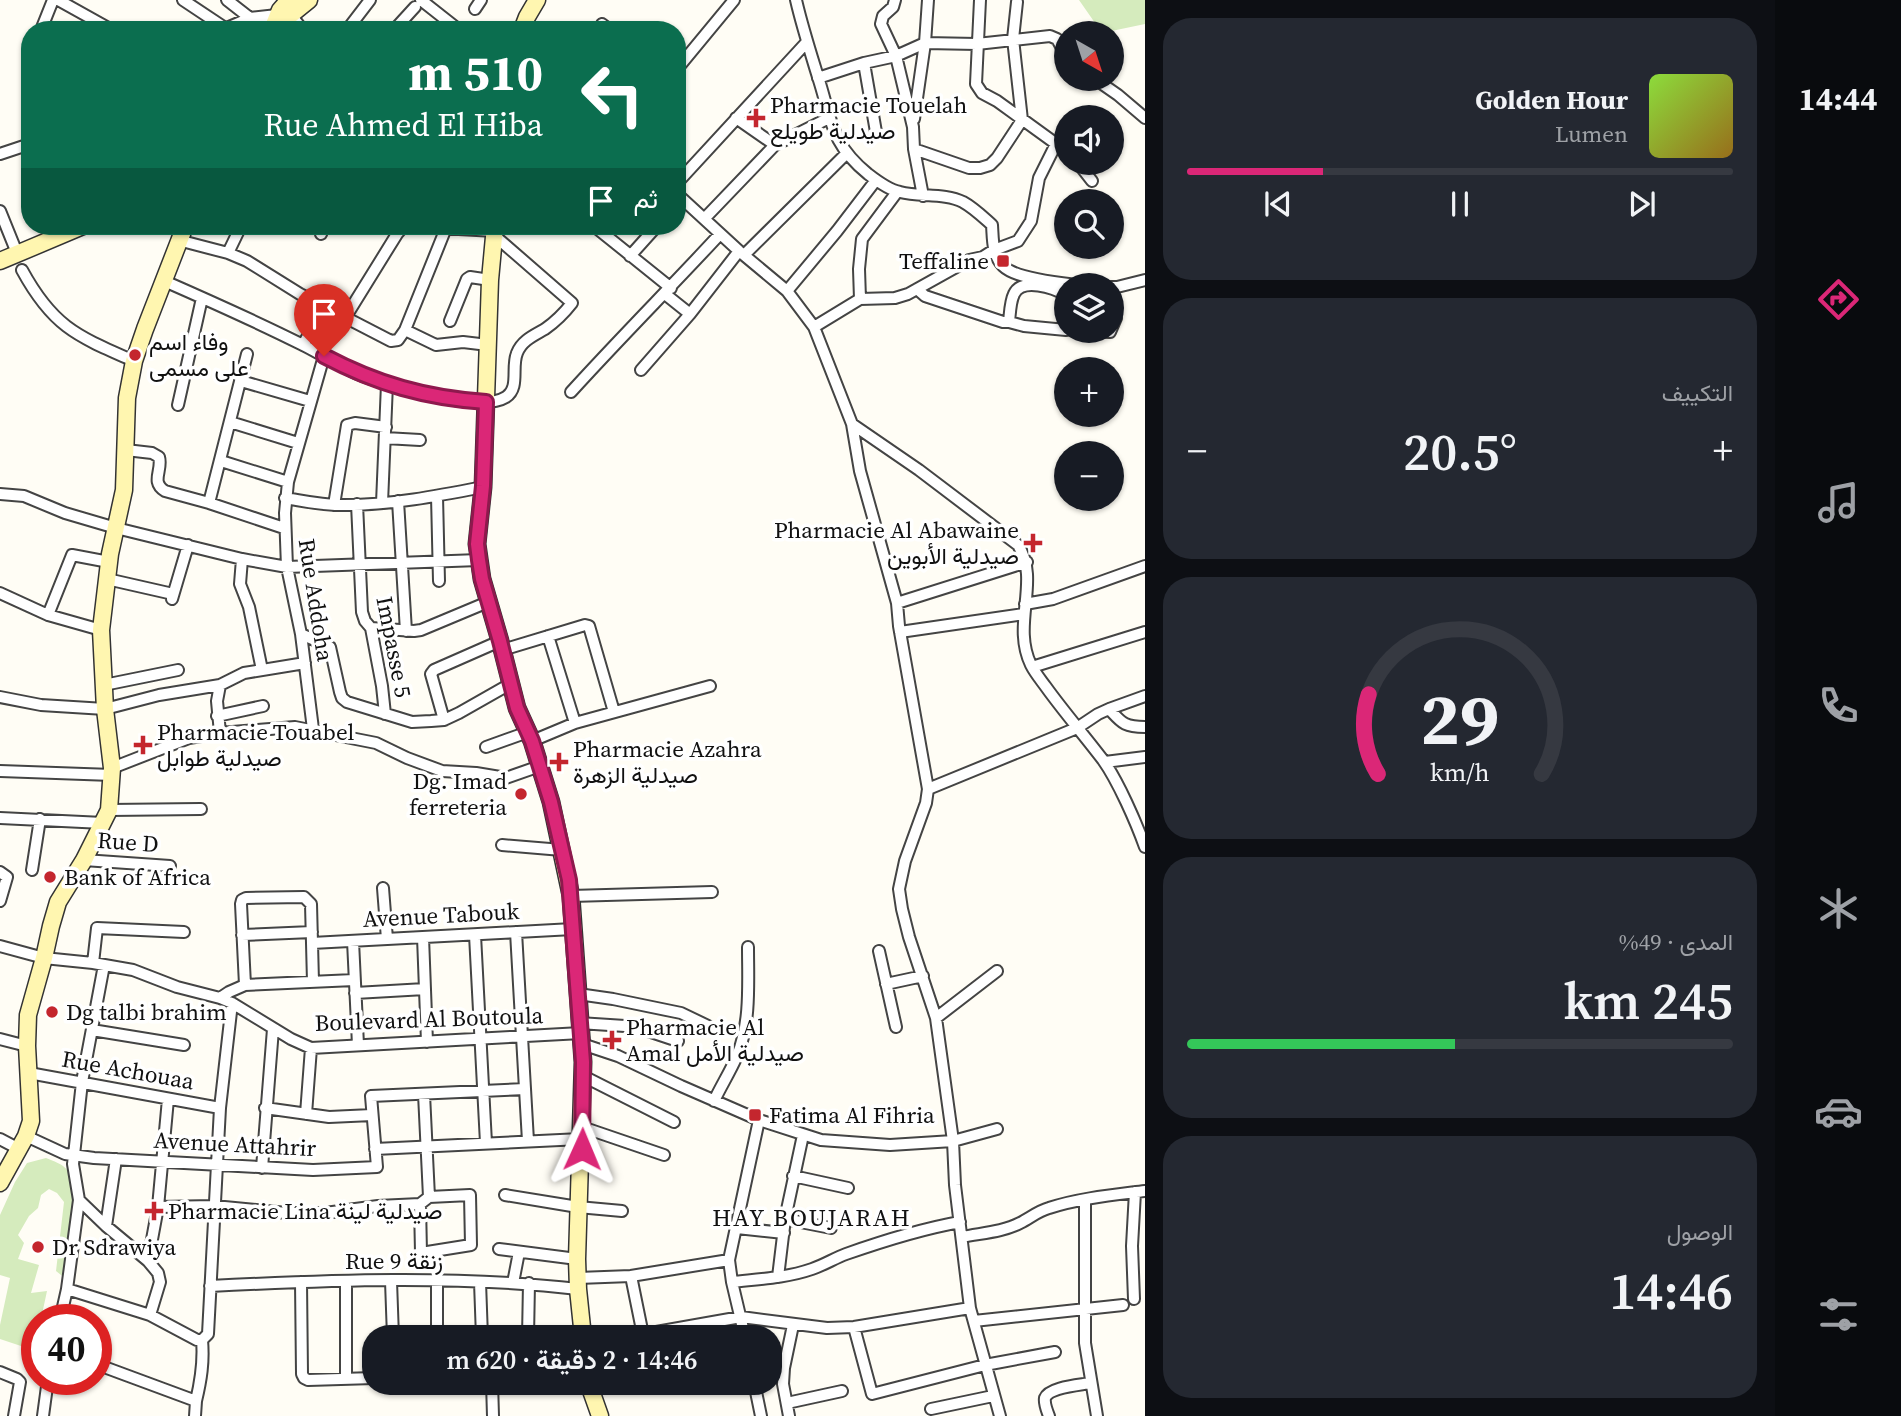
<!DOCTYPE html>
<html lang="ar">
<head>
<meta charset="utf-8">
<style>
  body { margin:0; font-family:"Source Serif 4",Vazirmatn,serif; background:#242831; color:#f1f3f6; direction:rtl; height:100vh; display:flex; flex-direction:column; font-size:26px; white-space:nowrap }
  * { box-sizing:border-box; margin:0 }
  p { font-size:23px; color:#9ea1a6 }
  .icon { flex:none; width:38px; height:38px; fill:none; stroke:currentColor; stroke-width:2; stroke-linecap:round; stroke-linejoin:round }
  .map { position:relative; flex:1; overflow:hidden; direction:ltr }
  .sheet { display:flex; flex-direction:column; gap:18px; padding:18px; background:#0d0f14; width:630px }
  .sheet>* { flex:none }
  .banner { position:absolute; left:21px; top:21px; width:665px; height:214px; border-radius:28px; box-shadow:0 2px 5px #0004; direction:rtl; background:#0b6e4f; color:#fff; overflow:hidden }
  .needle { width:46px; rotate:141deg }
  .controls { position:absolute; left:1054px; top:21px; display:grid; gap:14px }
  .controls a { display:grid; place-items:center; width:70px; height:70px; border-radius:50%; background:#171b24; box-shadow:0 2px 5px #0004; font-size:35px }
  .speed { position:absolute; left:21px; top:1304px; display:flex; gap:14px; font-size:35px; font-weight:700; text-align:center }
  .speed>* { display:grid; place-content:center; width:91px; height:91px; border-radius:50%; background:#171b24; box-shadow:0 2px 5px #0004; line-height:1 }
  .speed .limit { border:10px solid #d22; background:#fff; color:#111 }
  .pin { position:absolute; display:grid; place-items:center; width:60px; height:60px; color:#fff; margin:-72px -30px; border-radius:50% 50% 50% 0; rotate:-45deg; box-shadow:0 0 7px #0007 }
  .pin .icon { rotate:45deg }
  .me { position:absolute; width:77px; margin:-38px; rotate:1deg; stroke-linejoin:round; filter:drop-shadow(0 0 5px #0008) }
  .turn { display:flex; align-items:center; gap:24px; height:147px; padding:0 28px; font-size:32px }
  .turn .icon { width:91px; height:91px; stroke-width:2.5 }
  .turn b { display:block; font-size:49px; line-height:60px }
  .then { display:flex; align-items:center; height:66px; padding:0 28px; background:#0003; gap:14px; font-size:26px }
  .big { font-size:52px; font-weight:600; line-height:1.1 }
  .sheet .tile { flex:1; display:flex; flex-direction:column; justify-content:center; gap:10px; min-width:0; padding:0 24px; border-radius:28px; background:#242831 }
  .sheet .dial { align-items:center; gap:0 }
  .dial svg { height:182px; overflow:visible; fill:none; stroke:#363941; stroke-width:7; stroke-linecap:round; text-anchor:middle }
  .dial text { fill:#f1f3f6; stroke:none }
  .song { display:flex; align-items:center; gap:21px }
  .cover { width:84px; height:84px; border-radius:10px; background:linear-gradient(135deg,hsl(90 70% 55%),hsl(40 70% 35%)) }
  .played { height:7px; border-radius:4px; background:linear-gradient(90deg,#db2777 25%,#363941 25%) }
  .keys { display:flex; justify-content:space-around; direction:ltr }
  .heat { display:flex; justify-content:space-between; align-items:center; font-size:38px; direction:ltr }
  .charge { height:10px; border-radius:5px; background:linear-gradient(90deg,#34c759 49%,#363941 0) }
  .trip { position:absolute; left:362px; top:1325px; width:420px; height:70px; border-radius:28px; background:#171b24; box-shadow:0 2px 5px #0004; font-weight:600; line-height:70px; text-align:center; direction:rtl }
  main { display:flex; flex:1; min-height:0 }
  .menu { display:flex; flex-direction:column; width:126px; justify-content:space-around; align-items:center; background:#090b0e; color:#9ea1a6 }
  .menu .icon { width:49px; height:49px }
  .menu .active { color:#db2777 }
  .menu b { font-size:32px; color:#f1f3f6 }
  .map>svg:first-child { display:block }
</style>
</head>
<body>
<main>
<nav class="menu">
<b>14:44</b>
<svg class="icon active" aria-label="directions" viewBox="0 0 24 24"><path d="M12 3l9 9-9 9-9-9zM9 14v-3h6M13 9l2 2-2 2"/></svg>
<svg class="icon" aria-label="music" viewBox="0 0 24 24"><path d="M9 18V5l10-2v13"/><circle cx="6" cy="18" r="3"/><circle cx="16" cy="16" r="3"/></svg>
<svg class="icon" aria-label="phone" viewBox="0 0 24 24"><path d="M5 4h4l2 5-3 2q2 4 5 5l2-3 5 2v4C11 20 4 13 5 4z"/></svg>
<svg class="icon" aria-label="climate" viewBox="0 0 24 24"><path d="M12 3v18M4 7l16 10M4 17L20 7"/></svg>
<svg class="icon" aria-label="car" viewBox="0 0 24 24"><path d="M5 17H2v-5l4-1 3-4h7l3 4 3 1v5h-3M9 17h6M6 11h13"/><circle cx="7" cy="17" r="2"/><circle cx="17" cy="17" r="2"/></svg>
<svg class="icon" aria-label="filters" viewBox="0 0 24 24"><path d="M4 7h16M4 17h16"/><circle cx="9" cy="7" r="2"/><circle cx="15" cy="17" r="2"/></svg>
</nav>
<section class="sheet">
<div class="tile">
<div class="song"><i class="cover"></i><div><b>Golden Hour</b><p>Lumen</p></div></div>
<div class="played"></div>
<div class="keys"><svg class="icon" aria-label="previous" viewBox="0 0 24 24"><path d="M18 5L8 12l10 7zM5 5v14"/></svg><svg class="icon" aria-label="pause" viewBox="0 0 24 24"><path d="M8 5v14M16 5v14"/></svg><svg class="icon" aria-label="next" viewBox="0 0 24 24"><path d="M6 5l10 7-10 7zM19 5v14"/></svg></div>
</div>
<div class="tile"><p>التكييف</p>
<div class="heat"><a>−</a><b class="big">20.5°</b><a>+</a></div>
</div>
<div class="tile dial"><svg viewBox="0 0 100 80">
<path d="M14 69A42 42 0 1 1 86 69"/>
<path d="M14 69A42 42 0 0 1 10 34" stroke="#db2777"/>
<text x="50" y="56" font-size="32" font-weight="700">29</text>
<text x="50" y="72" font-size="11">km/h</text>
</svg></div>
<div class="tile"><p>المدى · 49%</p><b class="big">245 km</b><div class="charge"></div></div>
<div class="tile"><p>الوصول</p><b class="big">14:46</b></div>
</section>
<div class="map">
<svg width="1145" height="1416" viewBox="0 0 1145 1416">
  <rect width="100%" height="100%" fill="#fffdf5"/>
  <path fill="#d5ebbd" d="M 1079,0 L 1145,0 L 1145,24 L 1102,33 Z
    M 46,1158 C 64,1165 68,1167 76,1185 L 66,1279 L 56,1271 L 64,1202 L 57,1193 L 49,1189 L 41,1195 L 38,1208 L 29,1216 L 18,1235 L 24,1243 L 18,1259 L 39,1265 L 31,1293 L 47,1291 L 41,1319 L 37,1320 L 37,1336 L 33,1350 L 0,1339 L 0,1325 L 10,1278 L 0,1275 L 0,1215 L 15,1182 L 27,1163 Z"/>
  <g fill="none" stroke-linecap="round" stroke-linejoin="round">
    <g stroke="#444" stroke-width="14">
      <path id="street" d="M 58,0 L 112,30
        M 183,0 L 225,28
        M 227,0 L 250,18
        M 421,0 L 459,30
        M 796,0 C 802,26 810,51 818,77 C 832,120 830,143 868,174 C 877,181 889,190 900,192 C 920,197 945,193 963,202 C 974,208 983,217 992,225 C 993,239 992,255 1003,266 C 1016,279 1060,283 1077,285
        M 895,0 L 893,7 L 883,16 L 881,24 L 896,56 L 913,127 L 914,149 L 923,196
        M 980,0 L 976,84 L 982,93 L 997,101 L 1066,151
        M 475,9 L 481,0
        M 291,15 L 303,30
        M 602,24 L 610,30
        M 41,30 L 53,0
        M 222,30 L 250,18 L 277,15 L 281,19
        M 347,30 L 370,0
        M 394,30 L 415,7
        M 864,63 L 876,132
        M 677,69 L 734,0
        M 818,78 L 864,63 L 896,56 L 925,43 L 977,44 L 1050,36 L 1057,39 L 1066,55
        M 1095,79 L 1118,95 L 1145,118
        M 736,118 L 775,145
        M 914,119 L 925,43 L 928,0
        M 914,149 L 969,168 L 980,168 L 990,165 L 997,158 L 1022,120 L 1013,39 L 1017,2
        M 0,154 L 30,144
        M 1078,163 L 1092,181
        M 677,183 L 806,43
        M 677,194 L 739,251 L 787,291 L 814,327 L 852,424 L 860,471 L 897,603 L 899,626 L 928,789 L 926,803 L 905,861 L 899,889 L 902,909 L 909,937 L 936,1018 L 953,1141 L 955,1185 L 970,1308 L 1000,1416
        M 0,211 L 17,253
        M 705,218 L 775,145 L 829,118
        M 594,226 L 671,288
        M 321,234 L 324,226
        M 178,240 L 228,253 L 247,261 L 300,294 L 391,341 L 398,340 L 405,330 L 436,345 L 463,342 L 488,345
        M 228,253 L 241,226
        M 744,255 L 847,153
        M 630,256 L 657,226
        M 22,270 C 53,327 77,336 134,361
        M 162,280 C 210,301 257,322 303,345 C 321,354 338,365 355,373 C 384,385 479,414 506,397 C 520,388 511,367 517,353 C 522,340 535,335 545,329 C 555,322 565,312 572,303 L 495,236
        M 1111,287 L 1117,287 L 1145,280
        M 917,289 L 925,296 L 1003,322 L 1009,322
        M 787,291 L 837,231 L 876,180
        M 665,294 L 690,314
        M 1066,295 C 1054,288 1022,277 1014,294 C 1010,302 1010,314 1009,322 L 1024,326 L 1066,330
        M 860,299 L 859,269 L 862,239 L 897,192
        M 345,318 L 397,234 L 404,226 L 495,231
        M 450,321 L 467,279 L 470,277 L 490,280
        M 814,327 L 860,299 L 895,298 L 908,294 L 969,260 L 983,257 L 994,250 L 1018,241 L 1031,221 L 1039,178 L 1056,144
        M 405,330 L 446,228
        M 1085,331 L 1110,332 L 1116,318 L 1111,311
        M 303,345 L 324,307
        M 641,370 L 690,314 L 739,251
        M 241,381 L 310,401
        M 571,392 C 620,338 671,287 720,234
        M 178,405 L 202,298
        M 230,422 L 298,443
        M 852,424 L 919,470 L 1018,545 C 1041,581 1011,624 1031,665 C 1035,673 1041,680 1046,687 C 1064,712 1084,735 1103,760 C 1118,781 1136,822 1145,847
        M 385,438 L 420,440
        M 126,450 L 152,453 L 159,457 C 163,470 150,482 165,491 L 209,503 L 284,528
        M 221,461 L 288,482
        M 0,494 L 24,496 L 65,513 L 116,528 L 242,559 L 287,567 L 479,560
        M 437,496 L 439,581
        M 285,498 C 304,501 325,506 344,505 C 391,505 437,496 483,487
        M 398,501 L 406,631
        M 209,503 L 247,354
        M 382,503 L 387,384
        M 357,504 L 362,612 L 365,621 L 371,628 L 382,686 L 385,714
        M 334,505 L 347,425 L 355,423 L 386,427
        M 242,559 L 240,584 L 249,607 L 262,670
        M 107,579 L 173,594
        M 0,593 L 48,615 L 101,630
        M 172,599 L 188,545
        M 897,603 L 1027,562
        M 1025,604 L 1053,599 L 1145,566
        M 48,615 L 72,555 L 109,562
        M 371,628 L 414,631 L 421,630 L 488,602
        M 900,632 L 1024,614
        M 301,634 L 330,647 L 340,692 L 342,698 L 347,702 L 412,722 L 431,721 L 444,720 L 459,713 L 510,684
        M 548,636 L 575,723
        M 502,650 L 585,625 L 589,626 L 614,712
        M 1032,667 L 1145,632
        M 104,685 L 178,670
        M 0,697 L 41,705 L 105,709 L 159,695 L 220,685 L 244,673 L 305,663
        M 1109,709 L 1145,696
        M 217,716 L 263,706
        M 444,720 L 431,674 L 434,670 L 500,641
        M 313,729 L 301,634 L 287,567 L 285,513 L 288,482 L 324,356
        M 220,733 L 217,701 L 220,685
        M 532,741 L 575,723 L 710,686
        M 486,747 L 528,732
        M 1105,762 L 1145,757
        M 112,768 L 189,738 L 220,733 L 295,727 L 376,743 L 407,758 L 442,771 L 476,773 L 506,778 L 540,766
        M 0,771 L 112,775
        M 928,789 L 1077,728 L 1098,714 L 1109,709 C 1122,723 1124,727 1145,727
        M 109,810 L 201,809
        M 0,818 L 103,823
        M 502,845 L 562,850
        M 84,860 L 170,866
        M 32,870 L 40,819
        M 0,872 L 7,877 L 0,901
        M 383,888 L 387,939
        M 571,896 L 712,892
        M 516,932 L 528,1141
        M 242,935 L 312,932
        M 475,935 L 486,1143
        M 423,937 L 427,1042
        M 353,941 L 358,1045
        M 312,943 L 573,929
        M 0,946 L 44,958 L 93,963 L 133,970 L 177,987 L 220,998 L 232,1003 L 291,1039 L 311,1048 L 581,1033
        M 879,951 L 896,1027
        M 93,963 L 97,928 L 184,932
        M 886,984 L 923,976
        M 245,985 L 241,904 L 242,900 L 246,898 L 304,897 L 311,904 L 313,982
        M 355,993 L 425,989
        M 578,994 L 613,999 L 681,1013 L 708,1026
        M 220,998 L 229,992 L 245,985 L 354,980
        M 936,1018 L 997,971
        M 579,1023 L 625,1026 L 651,1032 L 678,1041
        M 92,1030 L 184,1045
        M 0,1039 L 27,1046
        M 582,1044 L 618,1056 L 681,1086 L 759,1120 L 821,1140 L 890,1145 L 953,1141 L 997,1129
        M 29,1073 L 220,1108
        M 583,1076 L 674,1122
        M 424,1094 L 429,1197
        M 714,1101 C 721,1086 730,1072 737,1056 C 751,1022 748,983 748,947
        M 265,1108 L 329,1117 L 372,1115
        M 306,1114 L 311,1048
        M 582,1127 L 664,1155
        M 26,1136 L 65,1154 L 94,1158 L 313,1170 L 377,1167 L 371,1096 L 525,1089
        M 0,1139 L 19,1149
        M 375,1149 L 581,1139
        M 262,1168 L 273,1029
        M 793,1176 L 848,1188
        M 505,1195 L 578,1207 L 622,1211
        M 79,1200 L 106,1226 L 148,1261 L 158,1273 L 160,1282 L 150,1315
        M 1085,1200 L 1085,1343 L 1097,1416
        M 158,1207 L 214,1206 L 287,1213 L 325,1213 L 378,1206 L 420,1204 L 429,1197 L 470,1195 L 471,1245 L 421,1253 L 420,1204
        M 785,1219 L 831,1228
        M 106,1226 L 116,1159
        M 737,1228 L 784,1233
        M 962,1237 C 981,1233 1003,1232 1020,1223 C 1030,1218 1038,1211 1049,1208 C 1080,1198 1113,1195 1145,1191
        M 499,1249 L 577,1259
        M 148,1261 L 158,1207 L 168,1099
        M 631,1276 L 643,1335
        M 778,1277 L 785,1219 L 803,1135
        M 578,1278 L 631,1276 L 729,1260
        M 346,1281 L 346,1378
        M 391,1281 L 393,1337
        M 301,1282 L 302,1374 L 304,1378 L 308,1380 L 374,1378
        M 437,1282 L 437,1337
        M 480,1282 L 482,1337
        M 732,1282 C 759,1279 786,1278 812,1269 C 824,1265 835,1258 846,1254 C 883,1241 921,1229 960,1222
        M 513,1283 L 519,1252
        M 210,1286 C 332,1280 456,1275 578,1289
        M 67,1289 L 150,1315 L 197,1340 L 202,1340
        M 1134,1299 L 1132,1246 L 1135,1192
        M 60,1320 L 67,1289 L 79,1200 L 73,1164 L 82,1082 L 104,965
        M 974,1321 L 1123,1305
        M 854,1327 L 872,1394 L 985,1365 L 1055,1352
        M 528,1337 L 529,1283
        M 628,1337 L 741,1317 L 827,1328 L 854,1327 L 970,1308
        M 745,1337 L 732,1282 L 729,1260 L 759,1120
        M 202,1340 L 208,1334 L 220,1108 L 232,1003
        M 96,1364 L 196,1401 C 201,1380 204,1362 202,1340
        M 0,1372 L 17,1379 L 20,1382 L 14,1416
        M 492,1382 L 493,1416
        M 754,1382 L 761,1416
        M 787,1403 L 842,1391
        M 931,1409 L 993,1396
        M 43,1416 L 48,1379
        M 195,1416 L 196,1401
        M 789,1416 L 783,1384 L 784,1368 L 793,1325
        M 1049,1416 C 1047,1411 1044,1403 1045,1398 C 1049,1387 1080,1385 1090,1383"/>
    </g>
    <g stroke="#333" stroke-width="19">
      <path id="secondary" d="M 273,27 L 280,10 L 289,0
        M 272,30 L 309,0
        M 522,30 L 527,17 L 537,0
        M 495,226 L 490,280 L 483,487 L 477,544 L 482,579 L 500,641 L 517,708 L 532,741 L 551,802 L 571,896 L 583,1062 L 577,1259 L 578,1289 L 583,1337
        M 0,261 L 83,226
        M 0,1183 L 26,1136 L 31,1121 L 27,1046 L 28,1015 L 44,958 L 51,926 L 58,902 L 84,860 L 109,810 L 112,768 L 105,709 L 101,630 L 110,554 L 124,490 L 127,398 L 134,361 L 145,329 L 185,226
        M 588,1382 L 600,1416"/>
    </g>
    <use href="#street" stroke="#fff" stroke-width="10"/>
    <use href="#secondary" stroke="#fff6b0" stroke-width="16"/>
  </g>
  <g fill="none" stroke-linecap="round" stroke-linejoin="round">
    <g stroke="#8e194d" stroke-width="18">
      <path id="route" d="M 324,356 C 377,384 426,398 486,402 L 483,486 L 477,544 L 479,560 L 482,579 L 500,641 L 517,708 L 532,741 L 551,802 L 569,880 L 583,1062 L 582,1149"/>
    </g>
    <use href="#route" stroke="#db2777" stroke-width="12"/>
  </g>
  <g fill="#c4262e" stroke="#fff" stroke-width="2.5">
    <path d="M752.5 107.5h7v7h7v7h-7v7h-7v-7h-7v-7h7z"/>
    <rect x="996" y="254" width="14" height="14" rx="3.5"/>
    <circle cx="135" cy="355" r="7"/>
    <path d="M1029.5 532.5h7v7h7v7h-7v7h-7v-7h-7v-7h7z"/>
    <path d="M139.5 734.5h7v7h7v7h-7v7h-7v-7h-7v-7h7z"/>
    <path d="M555.5 751.5h7v7h7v7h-7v7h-7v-7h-7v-7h7z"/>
    <circle cx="521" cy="794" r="7"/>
    <circle cx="50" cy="877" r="7"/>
    <circle cx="52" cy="1012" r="7"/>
    <path d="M608.5 1029.5h7v7h7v7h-7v7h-7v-7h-7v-7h7z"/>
    <rect x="748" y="1108" width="14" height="14" rx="3.5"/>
    <path d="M150.5 1200.5h7v7h7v7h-7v7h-7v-7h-7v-7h7z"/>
    <circle cx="38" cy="1247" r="7"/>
  </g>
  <g text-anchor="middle" stroke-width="7" stroke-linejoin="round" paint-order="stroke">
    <g font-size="23" fill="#111" stroke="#fff" text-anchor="start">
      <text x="770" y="113">Pharmacie Touelah<tspan x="770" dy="26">صيدلية طويلع</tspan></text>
      <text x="989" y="269" text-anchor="end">Teffaline</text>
      <text x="149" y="350">وفاء اسم<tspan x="149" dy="26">على مسمى</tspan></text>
      <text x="1019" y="538" text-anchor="end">Pharmacie Al Abawaine<tspan x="1019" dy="26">صيدلية الأبوين</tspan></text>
      <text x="157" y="740">Pharmacie Touabel<tspan x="157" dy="26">صيدلية طوابل</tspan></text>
      <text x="573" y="757">Pharmacie Azahra<tspan x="573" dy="26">صيدلية الزهرة</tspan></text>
      <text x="507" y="789" text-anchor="end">Dg. Imad<tspan x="507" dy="26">ferreteria</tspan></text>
      <text x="64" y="885">Bank of Africa</text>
      <text x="66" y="1020">Dg talbi brahim</text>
      <text x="626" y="1035">Pharmacie Al<tspan x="626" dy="26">Amal صيدلية الأمل</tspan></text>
      <text x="769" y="1123">Fatima Al Fihria</text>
      <text x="168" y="1219">Pharmacie Lina صيدلية لينة</text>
      <text x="52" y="1255">Dr Sdrawiya</text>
    </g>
    <g font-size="23" fill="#111" stroke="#fff">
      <text transform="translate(316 600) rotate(81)" y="8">Rue Addoha</text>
      <text transform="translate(394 647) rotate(79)" y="8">Impasse 5</text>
      <text transform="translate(128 842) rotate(4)" y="8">Rue D</text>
      <text transform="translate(441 915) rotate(-3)" y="8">Avenue Tabouk</text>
      <text transform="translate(429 1019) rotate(-2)" y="8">Boulevard Al Boutoula</text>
      <text transform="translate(128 1070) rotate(10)" y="8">Rue Achouaa</text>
      <text transform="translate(235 1144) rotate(3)" y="8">Avenue Attahrir</text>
      <text x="394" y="1269">Rue 9 زنقة</text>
    </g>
    <g font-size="24" letter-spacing="2" fill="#111" stroke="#fff">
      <text x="812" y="1226">HAY BOUJARAH</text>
    </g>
  </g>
</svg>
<div class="controls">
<a><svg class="needle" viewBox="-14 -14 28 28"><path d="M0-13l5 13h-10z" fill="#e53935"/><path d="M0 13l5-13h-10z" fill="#9ea1a6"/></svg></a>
<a><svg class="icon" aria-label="sound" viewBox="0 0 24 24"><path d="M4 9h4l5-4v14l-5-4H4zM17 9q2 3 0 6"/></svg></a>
<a><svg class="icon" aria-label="search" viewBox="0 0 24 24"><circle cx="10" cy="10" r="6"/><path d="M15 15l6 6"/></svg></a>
<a><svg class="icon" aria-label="layers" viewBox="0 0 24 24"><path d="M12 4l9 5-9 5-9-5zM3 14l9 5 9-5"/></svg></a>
<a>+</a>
<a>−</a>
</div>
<div class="speed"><div class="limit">40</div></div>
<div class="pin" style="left:324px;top:356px;background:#d93025"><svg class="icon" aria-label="arrive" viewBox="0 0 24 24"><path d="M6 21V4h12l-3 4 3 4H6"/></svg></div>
<svg class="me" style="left:582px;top:1149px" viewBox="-20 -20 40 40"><path d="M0-17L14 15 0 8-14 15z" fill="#db2777" stroke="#fff" stroke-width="4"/></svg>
<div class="trip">14:46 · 2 دقيقة · 620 m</div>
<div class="banner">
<div class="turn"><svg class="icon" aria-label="left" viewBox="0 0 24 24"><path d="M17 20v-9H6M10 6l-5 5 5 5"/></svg><div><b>510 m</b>Rue Ahmed El Hiba</div></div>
<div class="then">ثم<svg class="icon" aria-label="arrive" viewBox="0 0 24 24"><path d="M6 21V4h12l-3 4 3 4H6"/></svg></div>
</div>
</div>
</main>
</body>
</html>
